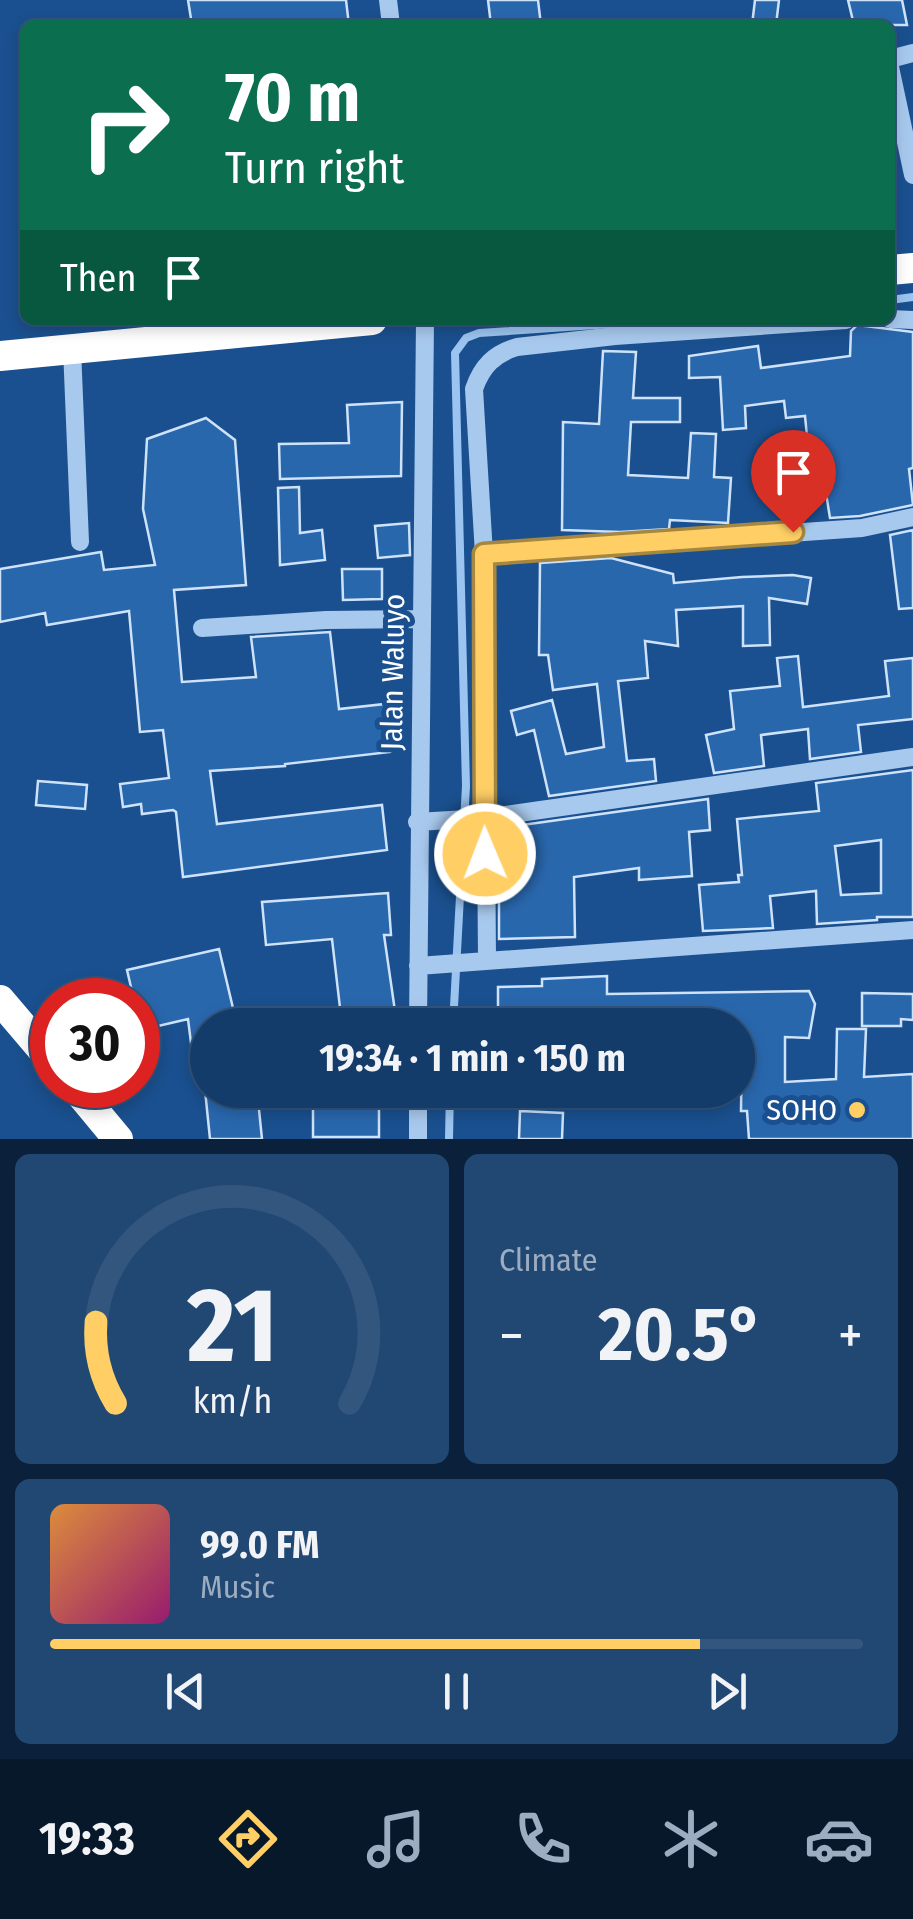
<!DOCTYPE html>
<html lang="en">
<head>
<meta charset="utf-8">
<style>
  body { margin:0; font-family:"Fira Sans Condensed",sans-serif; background:#214773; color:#f1f3f6; height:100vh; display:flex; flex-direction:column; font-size:38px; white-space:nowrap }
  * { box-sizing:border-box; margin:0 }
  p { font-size:32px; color:#9dadc1 }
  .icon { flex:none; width:55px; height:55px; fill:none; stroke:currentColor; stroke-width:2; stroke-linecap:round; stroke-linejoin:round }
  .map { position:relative; height:1139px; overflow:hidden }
  .details { display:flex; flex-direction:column; gap:15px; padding:15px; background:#0b213b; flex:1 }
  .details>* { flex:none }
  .guide { position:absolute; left:20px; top:20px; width:875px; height:305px; border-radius:15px; box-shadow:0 5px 15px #0003,0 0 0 2px #33567e; background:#0b6e4f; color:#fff; overflow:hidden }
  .speed { position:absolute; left:30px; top:978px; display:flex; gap:20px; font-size:50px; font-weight:700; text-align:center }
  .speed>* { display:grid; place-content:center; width:130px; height:130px; border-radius:50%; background:#143c6b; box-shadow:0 5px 15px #0003,0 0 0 2px #33567e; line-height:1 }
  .speed .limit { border:15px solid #d22; background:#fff; color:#111 }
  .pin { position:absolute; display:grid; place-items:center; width:85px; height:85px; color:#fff; margin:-102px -42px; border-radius:50% 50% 50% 0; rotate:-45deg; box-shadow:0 0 10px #0007 }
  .pin .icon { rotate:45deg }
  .me { position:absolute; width:110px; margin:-55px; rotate:359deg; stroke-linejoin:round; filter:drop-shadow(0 0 8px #0008) }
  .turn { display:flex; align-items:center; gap:35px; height:210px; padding:0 40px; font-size:45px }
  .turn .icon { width:130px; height:130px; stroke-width:2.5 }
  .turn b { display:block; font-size:70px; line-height:85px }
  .then { display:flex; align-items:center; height:95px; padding:0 40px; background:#0003; gap:20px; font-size:38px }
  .big { font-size:75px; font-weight:700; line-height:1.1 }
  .details .tile { flex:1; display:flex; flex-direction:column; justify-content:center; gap:15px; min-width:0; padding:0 35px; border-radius:15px; background:#214773 }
  .details .dial { align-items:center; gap:0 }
  .dial svg { height:260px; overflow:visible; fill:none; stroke:#33567e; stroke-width:7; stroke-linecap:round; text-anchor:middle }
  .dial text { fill:#f1f3f6; stroke:none }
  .song { display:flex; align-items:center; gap:30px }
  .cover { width:120px; height:120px; border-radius:15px; background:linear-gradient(135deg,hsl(30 70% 55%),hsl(320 70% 35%)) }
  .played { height:10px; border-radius:5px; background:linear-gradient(90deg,#ffcf66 80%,#33567e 80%) }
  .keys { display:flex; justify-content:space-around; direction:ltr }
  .heat { display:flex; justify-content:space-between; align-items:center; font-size:55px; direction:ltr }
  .details .tiles { flex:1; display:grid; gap:15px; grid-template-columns:1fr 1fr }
  .tile:last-child { grid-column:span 2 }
  .trip { position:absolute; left:190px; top:1008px; width:565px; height:100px; border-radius:50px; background:#143c6b; box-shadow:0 5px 15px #0003,0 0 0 2px #33567e; font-weight:700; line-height:100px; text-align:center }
  .dock { display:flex; height:160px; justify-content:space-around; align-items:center; background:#08182b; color:#9dadc1 }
  .dock .icon { width:70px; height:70px }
  .dock .active { color:#ffcf66 }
  .dock b { font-size:45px; color:#f1f3f6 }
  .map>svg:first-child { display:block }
</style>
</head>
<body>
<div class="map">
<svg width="913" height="1139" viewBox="0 0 913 1139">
  <rect width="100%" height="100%" fill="#1a508f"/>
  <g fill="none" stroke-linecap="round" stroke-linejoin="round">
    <path stroke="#9bc5f0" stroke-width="8" d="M 890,300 L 913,297
      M 453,1025 L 466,786 L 455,353 L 466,338 L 479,333 L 670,320
      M 449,1139 L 450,1090"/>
  </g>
  <path fill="#2967ad" stroke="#cee3fa" stroke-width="2.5" fill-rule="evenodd" d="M 188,0 L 346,0 L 349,25 L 192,25 Z
    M 488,0 L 538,0 L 541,25 L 491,25 Z
    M 755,0 L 779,0 L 776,25 L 752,25 Z
    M 848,0 L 902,0 L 907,25 L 854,25 Z
    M 857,325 L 913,332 L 913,468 L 909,469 L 913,505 L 860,516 L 830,518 L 825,487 L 812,488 L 805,416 L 786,418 L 784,401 L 745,406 L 746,428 L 723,430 L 720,377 L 689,378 L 689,356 L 758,346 L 761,368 L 850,356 L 851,331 Z
    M 603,351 L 636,352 L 633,398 L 680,398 L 680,422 L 631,422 L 628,475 L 688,478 L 691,433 L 716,434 L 714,477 L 731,478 L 728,523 L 670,520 L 669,529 L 620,532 L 562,530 L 563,422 L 599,424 Z
    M 402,402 L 401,476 L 280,479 L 279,444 L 349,443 L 347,405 Z
    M 206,418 L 235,440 L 246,585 L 174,590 L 182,682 L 256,677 L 251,637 L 330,632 L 339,709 L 385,704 L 390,752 L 285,764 L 285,766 L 210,771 L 217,824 L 382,805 L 387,850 L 183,877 L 176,812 L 173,810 L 142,814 L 141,804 L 123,807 L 120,784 L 169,778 L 163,730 L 140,732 L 129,611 L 47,625 L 45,613 L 0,622 L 0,569 L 101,552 L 104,570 L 155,565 L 143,509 L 147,439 Z
    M 299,487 L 300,533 L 322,530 L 325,560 L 280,565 L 278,488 Z
    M 409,523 L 410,555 L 378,558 L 375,526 Z
    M 913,530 L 913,608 L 899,609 L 890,535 Z
    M 611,558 L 673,574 L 674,583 L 742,577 L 793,575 L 811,578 L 807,604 L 769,598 L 770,645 L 743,646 L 743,606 L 676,610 L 678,646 L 645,641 L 648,678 L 618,681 L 627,761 L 654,759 L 656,781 L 549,796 L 534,730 L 517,735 L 511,711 L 552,700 L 566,754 L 604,747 L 597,684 L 553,690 L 548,655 L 539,655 L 540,563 Z
    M 342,569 L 382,569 L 382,599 L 343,600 Z
    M 798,656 L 803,707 L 889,696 L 885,661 L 913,658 L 913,719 L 858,725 L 861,752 L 810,759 L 808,729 L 761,735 L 764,766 L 714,773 L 706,735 L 734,729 L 730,691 L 780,686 L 777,658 Z
    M 913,770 L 913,917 L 877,917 L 877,920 L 817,924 L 816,891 L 770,896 L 773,928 L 703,931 L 699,885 L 739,882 L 738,875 L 742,875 L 737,819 L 819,811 L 816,783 ZM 881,840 L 881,893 L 841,895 L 835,846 Z
    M 38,781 L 87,785 L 85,809 L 36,805 Z
    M 708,799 L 710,830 L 689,832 L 692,876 L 639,880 L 639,868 L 574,877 L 575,937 L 499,939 L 499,884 L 512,884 L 508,827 Z
    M 388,893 L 391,935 L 384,935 L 397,1025 L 342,1025 L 332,939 L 266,945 L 262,902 Z
    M 219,949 L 237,1025 L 208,1025 L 208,1066 L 194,1067 L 188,1019 L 141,1030 L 138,1000 L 134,1000 L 127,970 Z
    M 607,976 L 607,994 L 809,991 L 815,1004 L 809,1038 L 785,1037 L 785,1082 L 836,1079 L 837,1029 L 866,1029 L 864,1077 L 913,1074 L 913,1139 L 749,1139 L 747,1111 L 741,1111 L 742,1035 L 738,1035 L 738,1025 L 544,1025 L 544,1020 L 498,1020 L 498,987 L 542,986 L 542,979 Z
    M 862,993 L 913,994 L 913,1020 L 901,1019 L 901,1026 L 862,1026 Z
    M 205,1090 L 257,1090 L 262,1139 L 210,1139 Z
    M 313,1090 L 366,1090 L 367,1095 L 379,1095 L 379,1137 L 313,1137 Z
    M 520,1111 L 563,1113 L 562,1139 L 519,1139 Z"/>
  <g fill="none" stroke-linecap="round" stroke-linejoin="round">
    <path stroke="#a8c9ee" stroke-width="18" d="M 388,0 L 391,25
      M 890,59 L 913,53
      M 890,67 L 913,175
      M 890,319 L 913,320
      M 72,349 L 80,542
      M 484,554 L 862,528 L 913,517
      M 202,628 L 326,620 L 421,619
      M 417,822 L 484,818 L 913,757
      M 487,960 L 484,554 L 474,389 C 482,366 494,354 517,347 L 615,336 L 846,320
      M 418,966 L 913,930
      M 418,1025 L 425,320
      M 418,1090 L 418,1139"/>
    <path stroke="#fff" stroke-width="30" d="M 890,270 L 913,268
      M 0,356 L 372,320
      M 0,1000 L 52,1061
      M 73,1085 L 118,1139"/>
  </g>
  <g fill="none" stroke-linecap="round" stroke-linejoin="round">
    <g stroke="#a68742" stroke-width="25">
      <path id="route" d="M 485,854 L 484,554 L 793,532"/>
    </g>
    <use href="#route" stroke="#ffcf66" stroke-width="18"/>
  </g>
  <circle fill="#ffcf66" stroke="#1a508f" stroke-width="4" cx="857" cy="1110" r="10"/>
  <g text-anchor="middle" stroke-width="10" stroke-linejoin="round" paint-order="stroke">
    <g font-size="30" fill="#fff" stroke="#1a508f">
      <text transform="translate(393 672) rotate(-89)" y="10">Jalan Waluyo</text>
    </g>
    <g font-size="30" fill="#fff" stroke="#1a508f" text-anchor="end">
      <text x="837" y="1120">SOHO</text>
    </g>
  </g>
</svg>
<div class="speed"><div class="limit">30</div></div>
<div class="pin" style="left:793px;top:532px;background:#d93025"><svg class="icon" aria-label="arrive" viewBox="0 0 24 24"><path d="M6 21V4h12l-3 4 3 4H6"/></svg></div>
<svg class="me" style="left:485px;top:854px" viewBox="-20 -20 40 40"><circle r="17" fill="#ffcf66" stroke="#fff" stroke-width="3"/><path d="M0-11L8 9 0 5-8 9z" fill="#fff"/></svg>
<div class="trip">19:34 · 1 min · 150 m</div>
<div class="guide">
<div class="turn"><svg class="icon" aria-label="right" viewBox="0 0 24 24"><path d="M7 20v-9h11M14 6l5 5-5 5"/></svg><div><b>70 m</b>Turn right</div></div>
<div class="then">Then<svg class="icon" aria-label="arrive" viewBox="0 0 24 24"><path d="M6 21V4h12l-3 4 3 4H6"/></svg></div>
</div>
</div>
<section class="details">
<div class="tiles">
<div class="tile dial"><svg viewBox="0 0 100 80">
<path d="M14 69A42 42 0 1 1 86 69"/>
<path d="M14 69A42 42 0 0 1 8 44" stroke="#ffcf66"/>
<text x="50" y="56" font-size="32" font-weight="700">21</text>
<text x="50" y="72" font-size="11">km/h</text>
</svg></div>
<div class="tile"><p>Climate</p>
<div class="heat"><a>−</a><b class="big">20.5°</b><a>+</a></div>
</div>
<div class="tile">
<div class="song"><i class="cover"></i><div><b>99.0 FM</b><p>Music</p></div></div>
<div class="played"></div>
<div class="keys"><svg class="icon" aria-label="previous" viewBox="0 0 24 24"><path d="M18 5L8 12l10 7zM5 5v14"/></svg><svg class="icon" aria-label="pause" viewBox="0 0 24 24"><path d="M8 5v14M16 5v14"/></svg><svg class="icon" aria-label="next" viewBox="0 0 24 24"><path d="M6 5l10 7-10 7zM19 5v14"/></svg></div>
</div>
</div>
</section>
<nav class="dock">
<b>19:33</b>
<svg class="icon active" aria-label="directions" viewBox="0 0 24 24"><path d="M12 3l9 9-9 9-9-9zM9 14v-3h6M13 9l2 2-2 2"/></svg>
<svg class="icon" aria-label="music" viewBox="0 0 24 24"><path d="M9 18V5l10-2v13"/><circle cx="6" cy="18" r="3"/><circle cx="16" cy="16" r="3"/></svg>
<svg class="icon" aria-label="phone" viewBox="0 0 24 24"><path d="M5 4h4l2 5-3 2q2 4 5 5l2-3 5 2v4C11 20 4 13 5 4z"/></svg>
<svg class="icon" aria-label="climate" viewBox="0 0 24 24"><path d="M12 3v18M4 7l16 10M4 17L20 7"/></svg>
<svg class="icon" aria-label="car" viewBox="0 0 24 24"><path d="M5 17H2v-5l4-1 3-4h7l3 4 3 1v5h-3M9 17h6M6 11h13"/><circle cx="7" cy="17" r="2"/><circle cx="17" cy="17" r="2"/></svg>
</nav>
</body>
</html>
